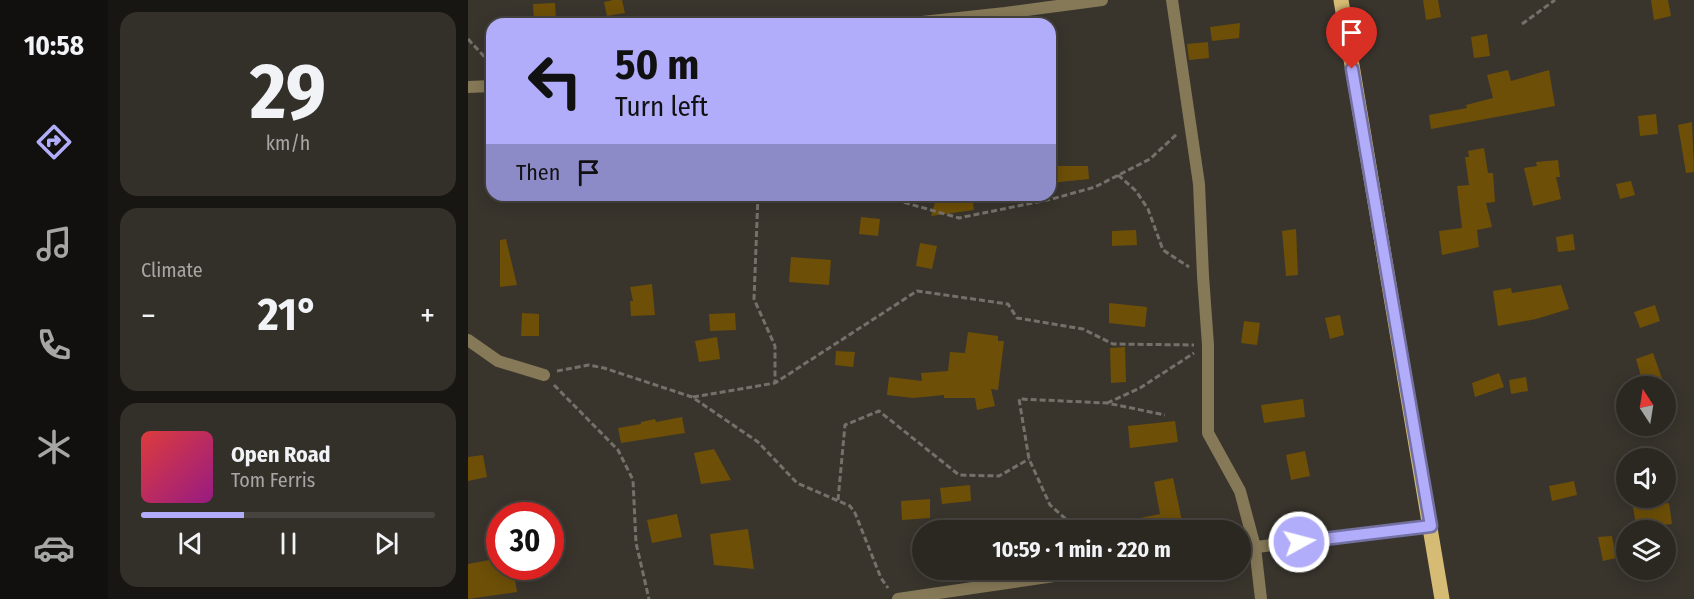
<!DOCTYPE html>
<html lang="en">
<head>
<meta charset="utf-8">
<style>
  body { margin:0; font-family:"Fira Sans Condensed",sans-serif; background:#33302a; color:#f1f3f6; height:100vh; display:flex; flex-direction:column; font-size:22px; white-space:nowrap }
  * { box-sizing:border-box; margin:0 }
  p { font-size:20px; color:#a6a6a5 }
  .icon { flex:none; width:33px; height:33px; fill:none; stroke:currentColor; stroke-width:2; stroke-linecap:round; stroke-linejoin:round }
  .map { position:relative; flex:1; overflow:hidden }
  .details { display:flex; flex-direction:column; gap:12px; padding:12px; background:#181613; width:360px }
  .details>* { flex:none }
  .top-card { position:absolute; left:18px; top:18px; width:570px; height:183px; border-radius:18px; box-shadow:0 3px 15px #0003,0 0 0 2px #474440; background:#b1adfa; color:#111; overflow:hidden }
  .needle { width:39px; rotate:348deg }
  .tools { position:absolute; left:1148px; top:376px; display:grid; gap:12px }
  .tools a { display:grid; place-items:center; width:60px; height:60px; border-radius:50%; background:#2b2822; box-shadow:0 3px 15px #0003,0 0 0 2px #474440; font-size:30px }
  .speed { position:absolute; left:18px; top:502px; display:flex; gap:12px; font-size:30px; font-weight:700; text-align:center }
  .speed>* { display:grid; place-content:center; width:78px; height:78px; border-radius:50%; background:#2b2822; box-shadow:0 3px 15px #0003,0 0 0 2px #474440; line-height:1 }
  .speed .limit { border:9px solid #d22; background:#fff; color:#111 }
  .pin { position:absolute; display:grid; place-items:center; width:51px; height:51px; color:#fff; margin:-62px -26px; border-radius:50% 50% 50% 0; rotate:-45deg; box-shadow:0 0 6px #0007 }
  .pin .icon { rotate:45deg }
  .me { position:absolute; width:66px; margin:-33px; rotate:83deg; stroke-linejoin:round; filter:drop-shadow(0 0 4px #0008) }
  .turn { display:flex; align-items:center; gap:21px; height:126px; padding:0 30px; font-size:27px }
  .turn .icon { width:78px; height:78px; stroke-width:2.5 }
  .turn b { display:block; font-size:42px; line-height:51px }
  .then { display:flex; align-items:center; height:57px; padding:0 30px; background:#0003; gap:12px; font-size:22px }
  .big { font-size:45px; font-weight:700; line-height:1.1 }
  .details .card { flex:1; display:flex; flex-direction:column; justify-content:center; gap:9px; min-width:0; padding:0 21px; border-radius:18px; background:#33302a }
  .details .dial { align-items:center; gap:0 }
  .dial b { font-size:78px; line-height:1 }
  .song { display:flex; align-items:center; gap:18px }
  .cover { width:72px; height:72px; border-radius:9px; background:linear-gradient(135deg,hsl(0 70% 55%),hsl(310 70% 35%)) }
  .played { height:6px; border-radius:3px; background:linear-gradient(90deg,#b1adfa 35%,#474440 35%) }
  .keys { display:flex; justify-content:space-around; direction:ltr }
  .heat { display:flex; justify-content:space-between; align-items:center; font-size:33px; direction:ltr }
  .trip { position:absolute; left:444px; top:520px; width:339px; height:60px; border-radius:30px; background:#2b2822; box-shadow:0 3px 15px #0003,0 0 0 2px #474440; font-weight:700; line-height:60px; text-align:center }
  main { display:flex; flex:1; min-height:0 }
  .tabs { display:flex; flex-direction:column; width:108px; justify-content:space-around; align-items:center; background:#11100e; color:#a6a6a5 }
  .tabs .icon { width:42px; height:42px }
  .tabs .active { color:#b1adfa }
  .tabs b { font-size:27px; color:#f1f3f6 }
  .map>svg:first-child { display:block }
</style>
</head>
<body>
<main>
<nav class="tabs">
<b>10:58</b>
<svg class="icon active" aria-label="directions" viewBox="0 0 24 24"><path d="M12 3l9 9-9 9-9-9zM9 14v-3h6M13 9l2 2-2 2"/></svg>
<svg class="icon" aria-label="music" viewBox="0 0 24 24"><path d="M9 18V5l10-2v13"/><circle cx="6" cy="18" r="3"/><circle cx="16" cy="16" r="3"/></svg>
<svg class="icon" aria-label="phone" viewBox="0 0 24 24"><path d="M5 4h4l2 5-3 2q2 4 5 5l2-3 5 2v4C11 20 4 13 5 4z"/></svg>
<svg class="icon" aria-label="climate" viewBox="0 0 24 24"><path d="M12 3v18M4 7l16 10M4 17L20 7"/></svg>
<svg class="icon" aria-label="car" viewBox="0 0 24 24"><path d="M5 17H2v-5l4-1 3-4h7l3 4 3 1v5h-3M9 17h6M6 11h13"/><circle cx="7" cy="17" r="2"/><circle cx="17" cy="17" r="2"/></svg>
</nav>
<section class="details">
<div class="card dial"><b>29</b><p>km/h</p></div>
<div class="card"><p>Climate</p>
<div class="heat"><a>−</a><b class="big">21°</b><a>+</a></div>
</div>
<div class="card">
<div class="song"><i class="cover"></i><div><b>Open Road</b><p>Tom Ferris</p></div></div>
<div class="played"></div>
<div class="keys"><svg class="icon" aria-label="previous" viewBox="0 0 24 24"><path d="M18 5L8 12l10 7zM5 5v14"/></svg><svg class="icon" aria-label="pause" viewBox="0 0 24 24"><path d="M8 5v14M16 5v14"/></svg><svg class="icon" aria-label="next" viewBox="0 0 24 24"><path d="M6 5l10 7-10 7zM19 5v14"/></svg></div>
</div>
</section>
<div class="map">
<svg width="1226" height="599" viewBox="0 0 1226 599">
  <rect width="100%" height="100%" fill="#39352d"/>
  <path fill="#6d4f07" d="M 145,0 L 154,0 L 157,13 L 139,16 L 136,2 Z
    M 955,0 L 970,0 L 973,17 L 958,20 Z
    M 1183,0 L 1200,0 L 1203,16 L 1186,20 Z
    M 87,3 L 88,20 L 66,21 L 65,4 Z
    M 772,23 L 771,38 L 744,41 L 742,27 Z
    M 1019,34 L 1022,56 L 1006,58 L 1003,37 Z
    M 740,42 L 741,58 L 721,60 L 719,44 Z
    M 1040,70 L 1043,81 L 1081,70 L 1087,106 L 963,129 L 961,115 L 999,108 L 998,105 L 1025,98 L 1019,75 Z
    M 1188,114 L 1190,134 L 1172,136 L 1170,116 Z
    M 1224,122 L 1226,172 L 1218,173 L 1210,125 Z
    M 1016,148 L 1020,173 L 1025,173 L 1027,202 L 1018,203 L 1024,227 L 1009,230 L 1011,247 L 974,255 L 971,231 L 994,228 L 989,186 L 1001,185 L 997,157 L 1001,157 L 1000,151 Z
    M 1090,160 L 1092,177 L 1088,177 L 1093,199 L 1065,206 L 1056,168 L 1069,166 L 1068,162 Z
    M 582,166 L 620,166 L 621,179 L 582,183 Z
    M 1163,181 L 1167,195 L 1152,199 L 1148,184 Z
    M 504,195 L 506,210 L 463,216 L 468,199 Z
    M 393,217 L 412,219 L 410,236 L 391,234 Z
    M 828,229 L 830,275 L 818,276 L 814,231 Z
    M 668,230 L 669,245 L 644,246 L 644,231 Z
    M 1105,234 L 1107,250 L 1090,252 L 1088,237 Z
    M 38,239 L 49,285 L 32,287 L 32,240 Z
    M 452,243 L 469,246 L 464,269 L 448,266 Z
    M 323,257 L 363,260 L 361,285 L 321,282 Z
    M 184,284 L 187,315 L 163,316 L 162,301 L 165,301 L 162,287 Z
    M 1093,285 L 1101,309 L 1068,319 L 1030,326 L 1025,291 L 1043,288 L 1044,293 Z
    M 641,303 L 679,307 L 677,327 L 641,323 Z
    M 1187,305 L 1192,321 L 1172,328 L 1166,312 Z
    M 54,313 L 71,314 L 71,336 L 53,336 Z
    M 267,313 L 268,330 L 242,331 L 241,314 Z
    M 872,315 L 876,335 L 862,339 L 857,318 Z
    M 776,321 L 792,323 L 789,345 L 773,343 Z
    M 500,332 L 530,336 L 530,341 L 536,341 L 530,390 L 523,389 L 527,406 L 509,410 L 507,398 L 476,398 L 476,395 L 445,398 L 419,395 L 421,377 L 454,381 L 453,373 L 480,371 L 482,352 L 497,353 Z
    M 249,337 L 252,359 L 231,362 L 227,341 Z
    M 657,347 L 658,382 L 643,383 L 642,348 Z
    M 368,351 L 387,352 L 385,367 L 367,365 Z
    M 1185,353 L 1196,384 L 1176,387 L 1168,359 Z
    M 1031,373 L 1036,387 L 1007,397 L 1004,383 Z
    M 1058,377 L 1060,391 L 1043,394 L 1041,380 Z
    M 835,399 L 837,417 L 796,423 L 793,405 Z
    M 214,417 L 217,433 L 153,443 L 150,428 L 173,424 L 173,422 L 187,419 L 188,422 Z
    M 707,421 L 710,442 L 662,448 L 660,426 Z
    M 246,449 L 263,480 L 233,484 L 226,453 Z
    M 837,451 L 842,476 L 823,480 L 818,455 Z
    M 15,455 L 19,477 L 0,481 L 0,457 Z
    M 705,478 L 715,526 L 690,531 L 643,531 L 642,524 L 692,514 L 686,482 Z
    M 1106,481 L 1109,495 L 1084,501 L 1081,486 Z
    M 502,485 L 503,501 L 474,504 L 472,488 Z
    M 462,499 L 462,518 L 434,520 L 433,501 Z
    M 1201,503 L 1204,524 L 1184,526 L 1185,531 L 1169,531 L 1165,507 Z
    M 209,514 L 214,537 L 184,543 L 179,520 Z
    M 280,529 L 286,569 L 246,565 L 242,534 Z
    M 1144,536 L 1148,558 L 1135,561 L 1130,537 Z
    M 32,558 L 32,567 L 45,567 L 49,592 L 0,599 L 0,564 Z"/>
  <g fill="none" stroke-linecap="round" stroke-linejoin="round">
    <path stroke="#75716a" stroke-width="3" stroke-dasharray="6 3" stroke-linecap="butt" d="M 1054,24 L 1087,0
      M 0,39 L 24,65
      M 650,175 L 668,191 L 680,209 L 695,250 L 721,267
      M 290,195 L 286,299 L 307,346 L 307,383
      M 410,195 L 491,218 L 584,199 L 627,187 L 682,159 L 709,134
      M 89,371 L 121,365 L 136,368 L 224,397 L 290,442 L 329,483 L 382,506 L 387,513 L 413,578 L 420,588
      M 86,385 L 150,450 L 165,480 L 168,543 L 181,599
      M 225,397 L 307,383 L 449,291 L 540,304 L 549,318 L 615,329 L 645,344 L 726,345
      M 639,403 L 672,388 L 726,353
      M 370,500 L 377,425 L 411,411 L 491,475 L 531,476 L 561,459
      M 611,531 L 582,505 L 561,459 L 551,399 L 639,403 L 697,415"/>
    <path stroke="#867958" stroke-width="12" d="M 704,0 L 731,184 L 735,276 L 740,345 L 740,433 L 772,491 L 787,547 L 793,599
      M 436,24 L 537,13 L 634,0
      M 0,87 L 24,86
      M 0,340 L 30,361 L 76,375
      M 772,549 L 963,526
      M 430,599 L 627,570"/>
    <path stroke="#d6bb75" stroke-width="15" d="M 873,0 L 974,599"/>
  </g>
  <g fill="none" stroke-linecap="round" stroke-linejoin="round">
    <g stroke="#7370a2" stroke-width="15">
      <path id="route" d="M 831,542 L 963,526 L 884,69"/>
    </g>
    <use href="#route" stroke="#b1adfa" stroke-width="10"/>
  </g>
</svg>
<div class="tools">
<a><svg class="needle" viewBox="-14 -14 28 28"><path d="M0-13l5 13h-10z" fill="#e53935"/><path d="M0 13l5-13h-10z" fill="#a6a6a5"/></svg></a>
<a><svg class="icon" aria-label="sound" viewBox="0 0 24 24"><path d="M4 9h4l5-4v14l-5-4H4zM17 9q2 3 0 6"/></svg></a>
<a><svg class="icon" aria-label="layers" viewBox="0 0 24 24"><path d="M12 4l9 5-9 5-9-5zM3 14l9 5 9-5"/></svg></a>
</div>
<div class="speed"><div class="limit">30</div></div>
<div class="pin" style="left:884px;top:69px;background:#d93025"><svg class="icon" aria-label="arrive" viewBox="0 0 24 24"><path d="M6 21V4h12l-3 4 3 4H6"/></svg></div>
<svg class="me" style="left:831px;top:542px" viewBox="-20 -20 40 40"><circle r="17" fill="#b1adfa" stroke="#fff" stroke-width="3"/><path d="M0-11L8 9 0 5-8 9z" fill="#fff"/></svg>
<div class="trip">10:59 · 1 min · 220 m</div>
<div class="top-card">
<div class="turn"><svg class="icon" aria-label="left" viewBox="0 0 24 24"><path d="M17 20v-9H6M10 6l-5 5 5 5"/></svg><div><b>50 m</b>Turn left</div></div>
<div class="then">Then<svg class="icon" aria-label="arrive" viewBox="0 0 24 24"><path d="M6 21V4h12l-3 4 3 4H6"/></svg></div>
</div>
</div>
</main>
</body>
</html>
